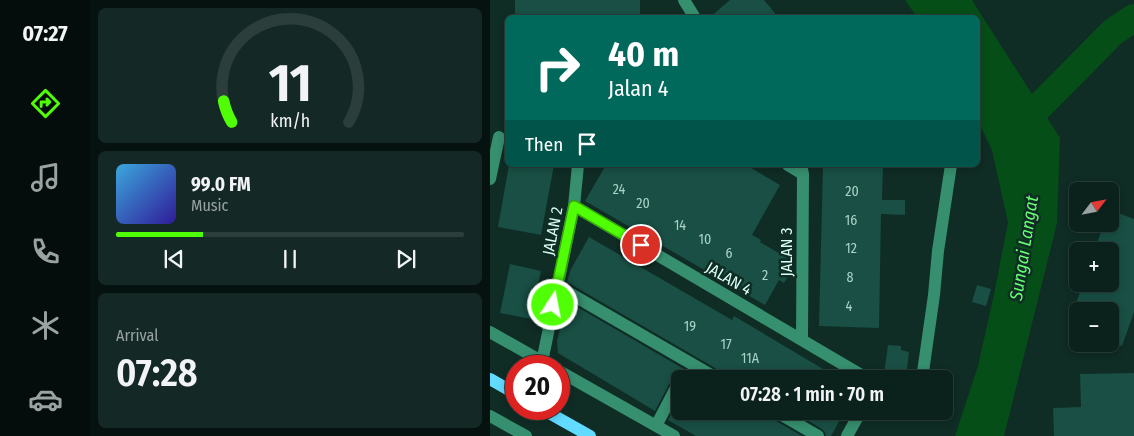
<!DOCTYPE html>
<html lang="en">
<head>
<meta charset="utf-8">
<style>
  body { margin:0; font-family:"Fira Sans Condensed",sans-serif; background:#142925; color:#f1f3f6; height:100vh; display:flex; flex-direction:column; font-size:19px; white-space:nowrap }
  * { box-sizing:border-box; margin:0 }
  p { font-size:16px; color:#9aa3a3 }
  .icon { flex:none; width:28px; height:28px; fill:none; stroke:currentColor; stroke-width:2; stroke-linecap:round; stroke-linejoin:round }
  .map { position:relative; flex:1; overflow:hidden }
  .sheet { display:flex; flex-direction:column; gap:8px; padding:8px; background:#06120f; width:400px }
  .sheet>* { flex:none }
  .banner { position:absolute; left:15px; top:15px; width:475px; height:152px; border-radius:8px; box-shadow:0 2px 8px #0003,0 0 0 1px #2b3e3b; background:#00695c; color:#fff; overflow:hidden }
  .needle { width:32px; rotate:58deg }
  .tools { position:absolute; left:579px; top:182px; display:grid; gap:10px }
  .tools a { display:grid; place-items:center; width:50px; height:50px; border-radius:8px; background:#0b211c; box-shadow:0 2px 8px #0003,0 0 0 1px #2b3e3b; font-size:25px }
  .speed { position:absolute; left:15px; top:355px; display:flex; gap:10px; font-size:25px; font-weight:700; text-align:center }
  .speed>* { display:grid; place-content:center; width:65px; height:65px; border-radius:50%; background:#0b211c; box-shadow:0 2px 8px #0003,0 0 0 1px #2b3e3b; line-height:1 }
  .speed .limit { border:8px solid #d22; background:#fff; color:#111 }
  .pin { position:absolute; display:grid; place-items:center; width:42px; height:42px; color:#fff; margin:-21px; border:2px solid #fff; border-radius:50%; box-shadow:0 1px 5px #0007 }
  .me { position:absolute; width:55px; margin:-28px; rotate:11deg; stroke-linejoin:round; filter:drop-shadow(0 0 4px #0008) }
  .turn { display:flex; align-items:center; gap:18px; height:105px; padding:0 20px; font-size:22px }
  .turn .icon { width:65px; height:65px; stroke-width:2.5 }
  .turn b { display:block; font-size:35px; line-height:42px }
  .then { display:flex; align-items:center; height:48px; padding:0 20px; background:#0003; gap:10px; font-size:19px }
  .big { font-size:38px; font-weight:600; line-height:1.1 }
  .sheet .tile { flex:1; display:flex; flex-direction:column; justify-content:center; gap:8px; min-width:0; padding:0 18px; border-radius:8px; background:#142925 }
  .sheet .dial { align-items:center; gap:0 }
  .dial svg { height:130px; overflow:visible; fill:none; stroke:#2b3e3b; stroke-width:7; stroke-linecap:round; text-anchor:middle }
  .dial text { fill:#f1f3f6; stroke:none }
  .song { display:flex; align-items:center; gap:15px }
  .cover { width:60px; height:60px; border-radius:8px; background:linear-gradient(135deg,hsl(200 70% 55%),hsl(250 70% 35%)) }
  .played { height:5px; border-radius:2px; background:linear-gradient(90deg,#50ff06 25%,#2b3e3b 25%) }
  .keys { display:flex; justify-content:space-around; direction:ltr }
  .trip { position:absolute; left:181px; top:370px; width:282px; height:50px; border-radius:8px; background:#0b211c; box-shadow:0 2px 8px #0003,0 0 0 1px #2b3e3b; font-weight:600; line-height:50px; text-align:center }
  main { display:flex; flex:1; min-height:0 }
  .menu { display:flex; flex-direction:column; width:90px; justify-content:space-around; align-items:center; background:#040d0b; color:#9aa3a3 }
  .menu .icon { width:35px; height:35px }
  .menu .on { color:#50ff06 }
  .menu b { font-size:22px; color:#f1f3f6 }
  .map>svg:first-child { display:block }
</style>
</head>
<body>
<main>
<nav class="menu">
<b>07:27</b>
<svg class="icon on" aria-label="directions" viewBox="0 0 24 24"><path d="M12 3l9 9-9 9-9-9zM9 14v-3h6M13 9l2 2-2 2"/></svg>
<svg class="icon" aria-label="music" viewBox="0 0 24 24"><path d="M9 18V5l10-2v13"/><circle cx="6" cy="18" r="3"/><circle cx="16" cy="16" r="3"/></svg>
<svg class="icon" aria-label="phone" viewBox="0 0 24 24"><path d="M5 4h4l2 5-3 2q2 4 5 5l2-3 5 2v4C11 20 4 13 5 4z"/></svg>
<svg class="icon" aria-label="climate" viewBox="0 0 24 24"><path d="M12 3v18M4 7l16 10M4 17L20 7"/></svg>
<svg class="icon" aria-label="car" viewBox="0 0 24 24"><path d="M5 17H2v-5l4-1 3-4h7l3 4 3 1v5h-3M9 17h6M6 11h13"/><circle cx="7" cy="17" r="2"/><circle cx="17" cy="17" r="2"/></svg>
</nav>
<section class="sheet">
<div class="tile dial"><svg viewBox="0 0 100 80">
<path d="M14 69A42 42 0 1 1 86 69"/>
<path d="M14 69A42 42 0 0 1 9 56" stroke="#50ff06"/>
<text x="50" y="56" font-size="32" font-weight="700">11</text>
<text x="50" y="72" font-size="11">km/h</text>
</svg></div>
<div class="tile">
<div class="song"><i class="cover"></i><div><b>99.0 FM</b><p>Music</p></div></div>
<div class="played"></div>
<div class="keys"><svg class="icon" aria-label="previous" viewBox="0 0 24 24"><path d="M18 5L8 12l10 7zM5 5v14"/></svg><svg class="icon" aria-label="pause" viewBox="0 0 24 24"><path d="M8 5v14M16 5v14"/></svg><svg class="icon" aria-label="next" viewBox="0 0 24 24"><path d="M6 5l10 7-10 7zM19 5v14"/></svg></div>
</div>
<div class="tile"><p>Arrival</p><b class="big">07:28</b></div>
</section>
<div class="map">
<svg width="644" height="436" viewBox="0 0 644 436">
  <rect width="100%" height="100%" fill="#0f2c25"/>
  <path fill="#064e17" d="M 415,0 L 482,0 L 570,138 L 567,223 L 514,436 L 465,436 L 488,366 L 503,299 L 518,223 L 502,150 L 488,121 L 488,18 L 427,17 Z"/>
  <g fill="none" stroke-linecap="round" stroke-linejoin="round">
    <path stroke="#064e17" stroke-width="28" d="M 524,132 L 623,32 L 644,18"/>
  </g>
  <path fill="#194f44" d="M 25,0 L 150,0 L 150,18 L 25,18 Z
    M 240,0 L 274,0 L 289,18 L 219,18 Z
    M 19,165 L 64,165 L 51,235 L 8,227 Z
    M 116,165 L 256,165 L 290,185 L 262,235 L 271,240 L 270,242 L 301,260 L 297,267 L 302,270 L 294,283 L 289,280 L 275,305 L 95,201 Z
    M 333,165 L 393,165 L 392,200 L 415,200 L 415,215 L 391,214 L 389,328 L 329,326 Z
    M 620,210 L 644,219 L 644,312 L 632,346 L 620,342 L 620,311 L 583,311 L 593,284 L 620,284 L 620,251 L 604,251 L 614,224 L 620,224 Z
    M 99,237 L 242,320 L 244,316 L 350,379 L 236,379 L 235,375 L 232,372 L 77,282 L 81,269 Z
    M 20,264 L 51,271 L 41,319 L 10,313 Z
    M 487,285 L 501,289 L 496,306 L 482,302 Z
    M 77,301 L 211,379 L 198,379 L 197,375 L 193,373 L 189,372 L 185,373 L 165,411 L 68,353 L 67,341 Z
    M 398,345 L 411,346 L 411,350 L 419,352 L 416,377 L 394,374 Z
    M 644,373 L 644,436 L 564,436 L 563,408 L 591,407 L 590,374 Z
    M 190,398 L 190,411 L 277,411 L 278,415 L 281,418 L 312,436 L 206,436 L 178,420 Z
    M 302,411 L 355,411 L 341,436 L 336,436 L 335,432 L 332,429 Z"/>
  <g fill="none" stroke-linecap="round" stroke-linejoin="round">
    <path stroke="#368f6f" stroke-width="12" d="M 194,0 L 205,18
      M 298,165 L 313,174
      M 311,165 L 313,174 L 312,340
      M 0,179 L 9,137
      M 84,206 L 378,379
      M 67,286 L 228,379
      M 0,332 L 60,366
      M 52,362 L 84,206 L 88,165
      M 69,371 L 184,436
      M 432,379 L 444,295 L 448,251 L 461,165
      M 285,411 L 328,436
      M 0,416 L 36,436
      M 166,426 L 190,380
      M 357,436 L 371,411"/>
    <path stroke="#61dbff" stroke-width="12" d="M 0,379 L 26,394
      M 52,409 L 100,436"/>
  </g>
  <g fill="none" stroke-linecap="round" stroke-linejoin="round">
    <g stroke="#34a604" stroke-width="12">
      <path id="route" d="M 63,305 L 84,206 L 151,245"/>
    </g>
    <use href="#route" stroke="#50ff06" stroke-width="9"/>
  </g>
  <g text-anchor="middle" stroke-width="5" stroke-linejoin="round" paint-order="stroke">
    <g font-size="14" fill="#aad3c8">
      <text x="129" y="194">24</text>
      <text x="362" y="196">20</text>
      <text x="153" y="208">20</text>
      <text x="361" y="225">16</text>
      <text x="190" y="230">14</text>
      <text x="215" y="244">10</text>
      <text x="361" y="253">12</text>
      <text x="239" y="258">6</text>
      <text x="275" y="280">2</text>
      <text x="360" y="282">8</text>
      <text x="359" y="311">4</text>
      <text x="200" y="331">19</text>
      <text x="236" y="349">17</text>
      <text x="260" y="363">11A</text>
    </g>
    <g font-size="16" fill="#dafff4" stroke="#0f2c25">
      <text transform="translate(62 231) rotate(-79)" y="6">JALAN 2</text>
      <text transform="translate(296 252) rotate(-90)" y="6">JALAN 3</text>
      <text transform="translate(239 278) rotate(30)" y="6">JALAN 4</text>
    </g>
    <g font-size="18" font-style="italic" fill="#68ff72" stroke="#0f2c25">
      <text transform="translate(534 248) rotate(-81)" y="6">Sungai Langat</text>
    </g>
  </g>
</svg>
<div class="tools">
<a><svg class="needle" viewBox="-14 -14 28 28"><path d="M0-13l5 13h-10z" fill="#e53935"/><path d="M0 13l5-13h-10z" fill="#9aa3a3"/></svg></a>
<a>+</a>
<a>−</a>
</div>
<div class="speed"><div class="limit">20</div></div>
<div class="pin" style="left:151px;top:245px;background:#d93025"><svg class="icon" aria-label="arrive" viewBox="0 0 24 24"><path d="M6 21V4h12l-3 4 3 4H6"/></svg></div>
<svg class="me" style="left:63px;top:305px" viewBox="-20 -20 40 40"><circle r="17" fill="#50ff06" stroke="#fff" stroke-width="3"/><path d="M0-11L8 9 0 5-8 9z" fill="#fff"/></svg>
<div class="trip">07:28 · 1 min · 70 m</div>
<div class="banner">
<div class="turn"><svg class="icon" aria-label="right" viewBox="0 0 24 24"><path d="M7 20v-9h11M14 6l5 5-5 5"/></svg><div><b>40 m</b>Jalan 4</div></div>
<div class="then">Then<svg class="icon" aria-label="arrive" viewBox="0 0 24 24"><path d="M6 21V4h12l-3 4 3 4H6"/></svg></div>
</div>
</div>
</main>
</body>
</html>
